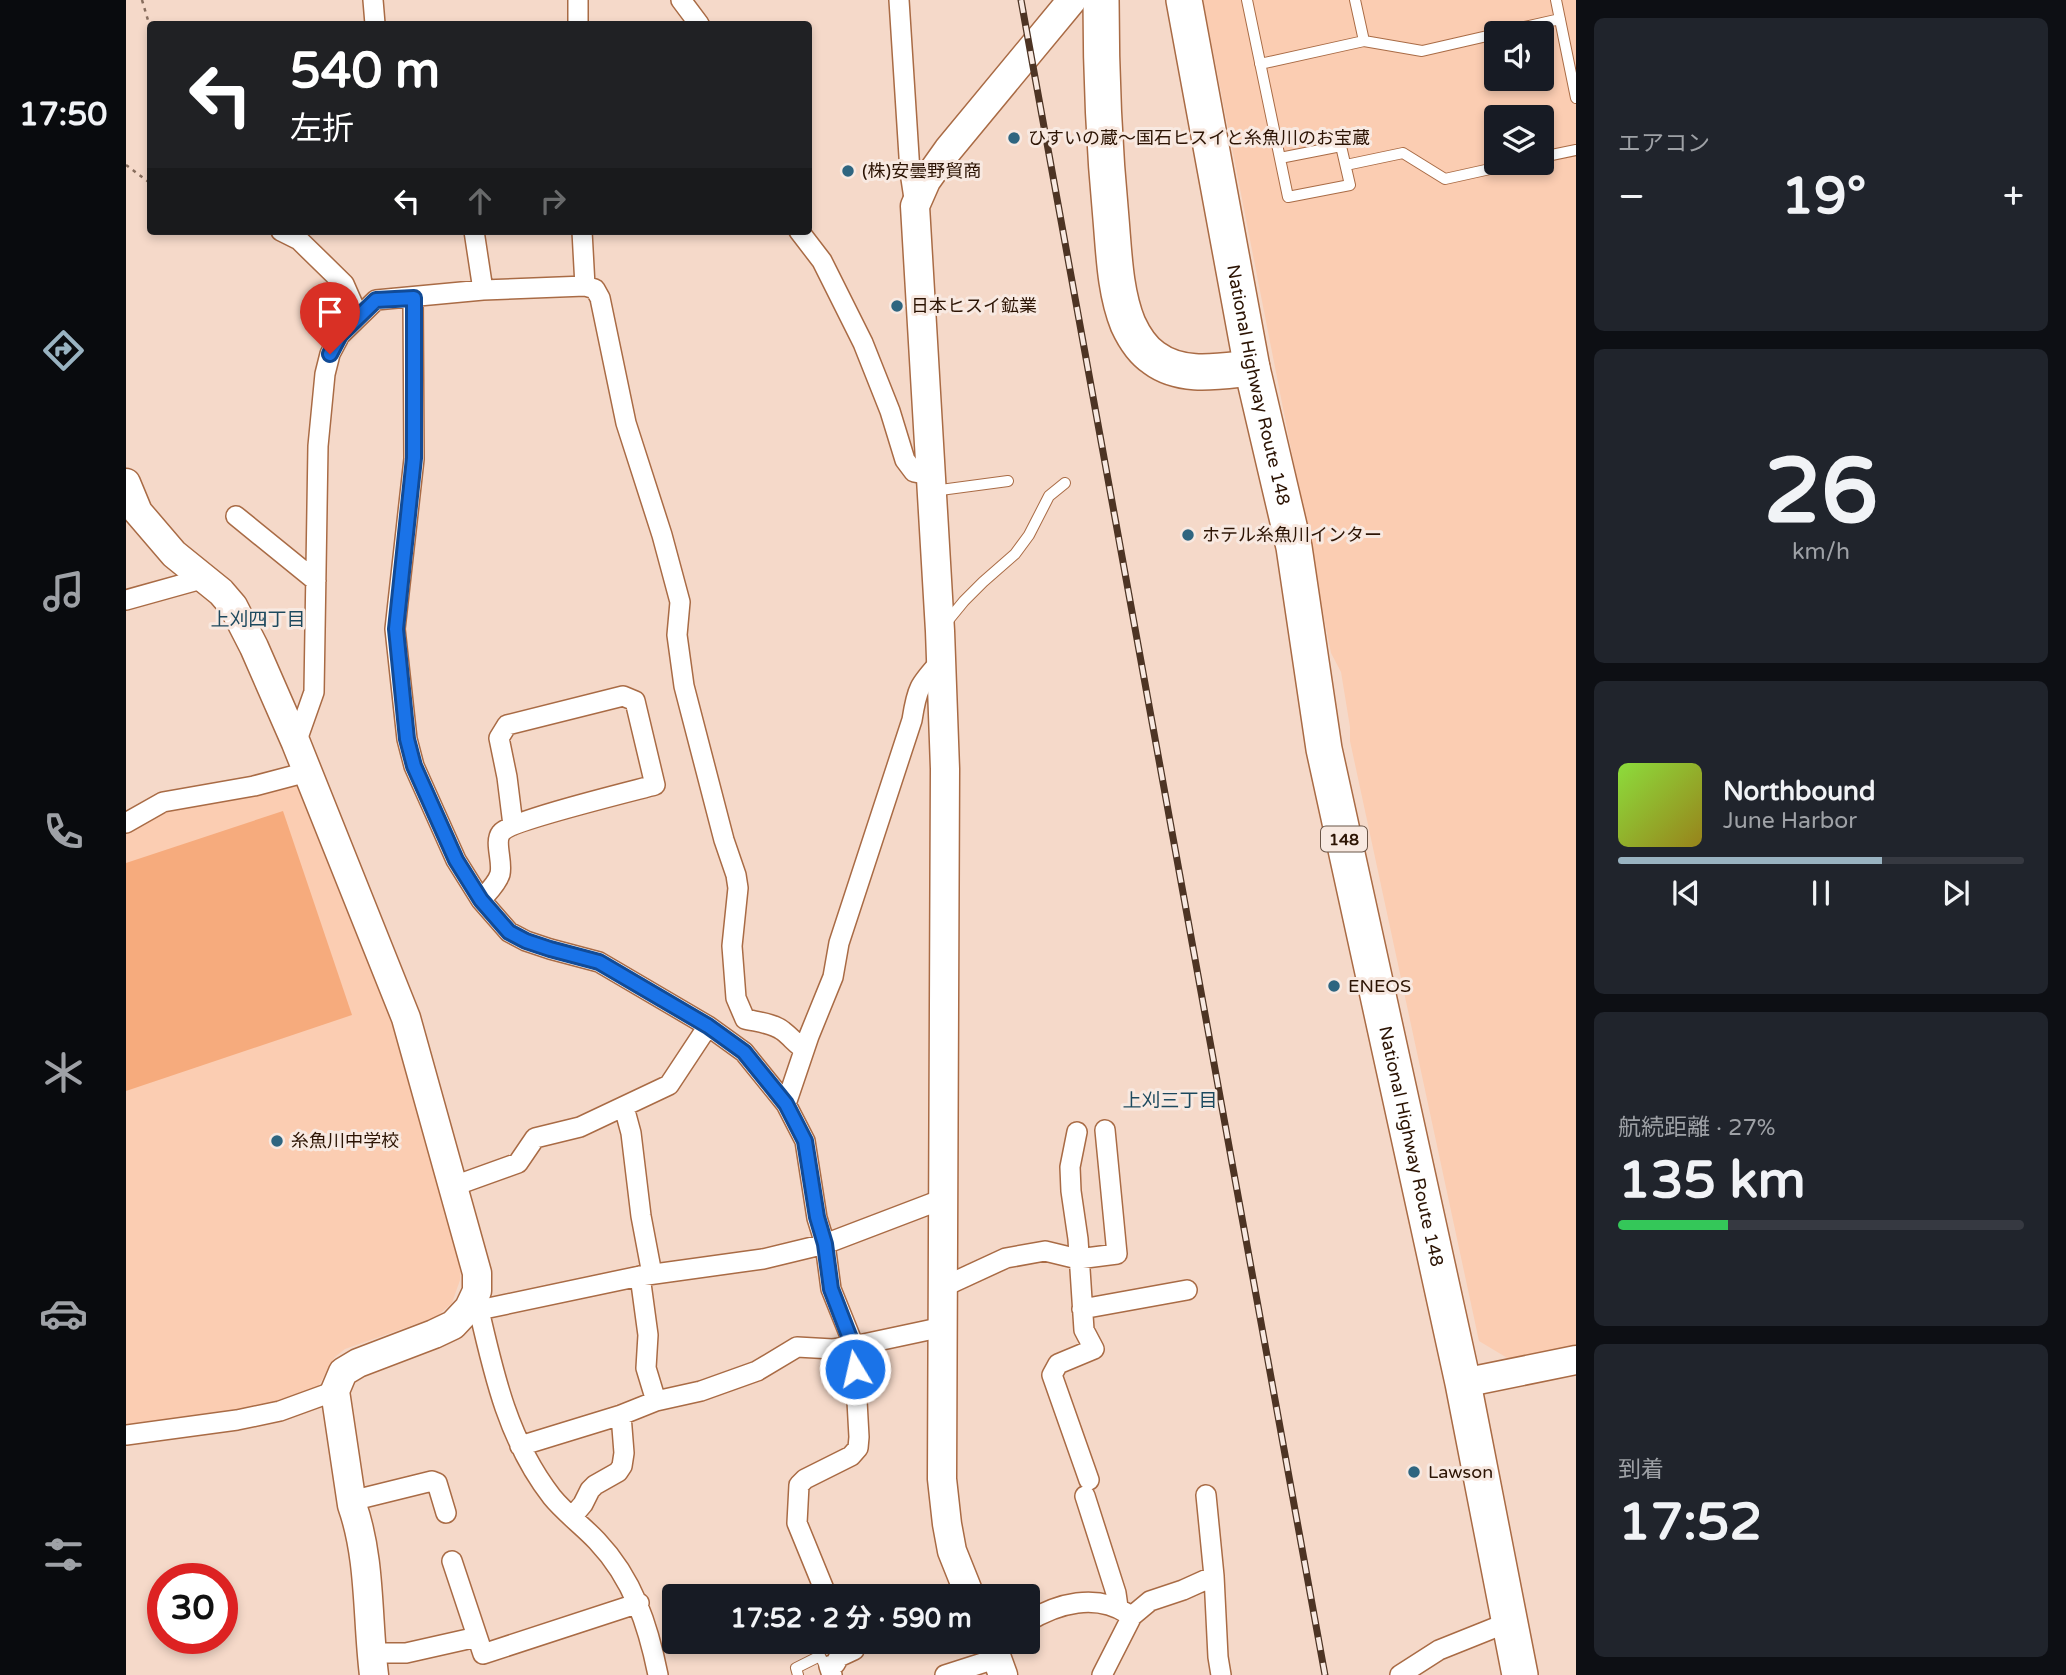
<!DOCTYPE html>
<html lang="ja">
<head>
<meta charset="utf-8">
<style>
  body { margin:0; font-family:"Varela Round","Noto Sans JP",sans-serif; background:#20242c; color:#f1f3f6; height:100vh; display:flex; flex-direction:column; font-size:26px; white-space:nowrap }
  * { box-sizing:border-box; margin:0 }
  p { font-size:23px; color:#9ea1a6 }
  .icon { flex:none; width:38px; height:38px; fill:none; stroke:currentColor; stroke-width:2; stroke-linecap:round; stroke-linejoin:round }
  .map { position:relative; flex:1; overflow:hidden }
  .details { display:flex; flex-direction:column; gap:18px; padding:18px; background:#0d0f14; width:490px }
  .details>* { flex:none }
  .top-card { position:absolute; left:21px; top:21px; width:665px; height:214px; border-radius:7px; box-shadow:0 4px 10px #0003; background:#202124; color:#fff; overflow:hidden }
  .tools { position:absolute; left:1358px; top:21px; display:grid; gap:14px }
  .tools a { display:grid; place-items:center; width:70px; height:70px; border-radius:7px; background:#171b24; box-shadow:0 4px 10px #0003; font-size:35px }
  .speed { position:absolute; left:21px; top:1563px; display:flex; gap:14px; font-size:35px; font-weight:700; text-align:center }
  .speed>* { display:grid; place-content:center; width:91px; height:91px; border-radius:50%; background:#171b24; box-shadow:0 4px 10px #0003; line-height:1 }
  .speed .limit { border:10px solid #d22; background:#fff; color:#111 }
  .pin { position:absolute; display:grid; place-items:center; width:60px; height:60px; color:#fff; margin:-72px -30px; border-radius:50% 50% 50% 0; rotate:-45deg; box-shadow:0 0 7px #0007 }
  .pin .icon { rotate:45deg }
  .me { position:absolute; width:77px; margin:-38px; rotate:351deg; stroke-linejoin:round; filter:drop-shadow(0 0 5px #0008) }
  .turn { display:flex; align-items:center; gap:24px; height:147px; padding:0 28px; font-size:32px }
  .turn .icon { width:91px; height:91px; stroke-width:2.5 }
  .turn b { display:block; font-size:49px; line-height:60px }
  .lanes { display:flex; align-items:center; height:66px; padding:0 28px; background:#0003; justify-content:center; gap:35px; direction:ltr }
  .lanes .off { opacity:.35 }
  .big { font-size:52px; font-weight:700; line-height:1.1 }
  .details .card { flex:1; display:flex; flex-direction:column; justify-content:center; gap:10px; min-width:0; padding:0 24px; border-radius:10px; background:#20242c }
  .details .dial { align-items:center; gap:0 }
  .dial b { font-size:91px; line-height:1 }
  .song { display:flex; align-items:center; gap:21px }
  .cover { width:84px; height:84px; border-radius:10px; background:linear-gradient(135deg,hsl(90 70% 55%),hsl(50 70% 35%)) }
  .played { height:7px; border-radius:4px; background:linear-gradient(90deg,#99b3c1 65%,#363941 65%) }
  .keys { display:flex; justify-content:space-around; direction:ltr }
  .heat { display:flex; justify-content:space-between; align-items:center; font-size:38px; direction:ltr }
  .charge { height:10px; border-radius:5px; background:linear-gradient(90deg,#34c759 27%,#363941 0) }
  .trip { position:absolute; left:536px; top:1584px; width:378px; height:70px; border-radius:7px; background:#171b24; box-shadow:0 4px 10px #0003; font-weight:700; line-height:70px; text-align:center }
  main { display:flex; flex:1; min-height:0 }
  .tabs { display:flex; flex-direction:column; width:126px; justify-content:space-around; align-items:center; background:#090b0e; color:#9ea1a6 }
  .tabs .icon { width:49px; height:49px }
  .tabs .current { color:#99b3c1 }
  .tabs b { font-size:32px; color:#f1f3f6 }
  .map>svg:first-child { display:block }
</style>
</head>
<body>
<main>
<nav class="tabs">
<b>17:50</b>
<svg class="icon current" aria-label="directions" viewBox="0 0 24 24"><path d="M12 3l9 9-9 9-9-9zM9 14v-3h6M13 9l2 2-2 2"/></svg>
<svg class="icon" aria-label="music" viewBox="0 0 24 24"><path d="M9 18V5l10-2v13"/><circle cx="6" cy="18" r="3"/><circle cx="16" cy="16" r="3"/></svg>
<svg class="icon" aria-label="phone" viewBox="0 0 24 24"><path d="M5 4h4l2 5-3 2q2 4 5 5l2-3 5 2v4C11 20 4 13 5 4z"/></svg>
<svg class="icon" aria-label="climate" viewBox="0 0 24 24"><path d="M12 3v18M4 7l16 10M4 17L20 7"/></svg>
<svg class="icon" aria-label="car" viewBox="0 0 24 24"><path d="M5 17H2v-5l4-1 3-4h7l3 4 3 1v5h-3M9 17h6M6 11h13"/><circle cx="7" cy="17" r="2"/><circle cx="17" cy="17" r="2"/></svg>
<svg class="icon" aria-label="filters" viewBox="0 0 24 24"><path d="M4 7h16M4 17h16"/><circle cx="9" cy="7" r="2"/><circle cx="15" cy="17" r="2"/></svg>
</nav>
<div class="map">
<svg width="1450" height="1675" viewBox="0 0 1450 1675">
  <rect width="100%" height="100%" fill="#f5d9c9"/>
  <path fill="#fbcdb2" fill-rule="evenodd" d="M 1077,0 L 1450,0 L 1450,1345 L 1383,1359 L 1353,1341 L 1224,741 L 1224,727 L 1215,672 L 1205,653 ZM 1370,33 L 1416,33 L 1416,79 L 1370,79 ZM 1370,117 L 1416,117 L 1416,163 L 1370,163 Z
    M 172,783 L 269,1025 L 336,1256 L 334,1280 L 326,1303 L 310,1317 L 219,1349 L 209,1357 L 193,1385 L 186,1391 L 150,1405 L 0,1428 L 0,830 L 37,807 Z"/>
  <path fill="#f6ab7d" d="M 157,811 L 226,1015 L 0,1091 L 0,863 Z"/>
  <g fill="none" stroke-linecap="round" stroke-linejoin="round">
    <g stroke="#a96b45" stroke-width="12">
      <path id="lane" d="M 1121,0 L 1162,197 L 1224,185 L 1215,146 L 1154,158
        M 1229,0 L 1238,41
        M 1430,0 L 1450,98
        M 1372,33 L 1434,19
        M 1134,64 L 1238,41 L 1296,51 L 1370,34
        M 1416,157 L 1450,150
        M 1220,165 L 1277,153 L 1319,179 L 1391,163
        M 807,491 L 882,481
        M 820,623 L 838,601 L 857,582 L 889,554 L 903,535 L 923,496 L 939,483
        M 672,1675 L 670,1668 L 694,1656 L 698,1664 L 703,1666"/>
    </g>
    <g stroke="#a96b45" stroke-width="22">
      <path id="street" d="M 247,0 L 249,24
        M 555,0 L 573,24
        M 773,0 L 784,172 L 789,205
        M 452,24 L 452,0
        M 155,231 L 173,240 L 218,284 L 232,316
        M 348,231 L 357,290
        M 456,231 L 459,286
        M 673,231 L 696,261 L 737,343 L 764,411 L 779,460 L 788,472 L 804,475
        M 287,297 L 288,459 L 269,629 L 281,739 L 288,766 L 330,860 L 355,900 L 383,932 L 400,941 L 424,949 L 473,962 L 582,1026 L 618,1052 L 660,1104 L 679,1141 L 691,1218 L 699,1244 L 705,1289 L 728,1346 L 733,1437 L 732,1448 L 725,1456 L 679,1479 L 673,1485 L 671,1523 L 700,1594 L 703,1596
        M 110,516 L 190,581
        M 0,600 L 79,578
        M 170,743 L 188,692 L 192,446 L 199,374 L 204,354 L 214,335 L 250,300 L 357,290 L 459,286 L 469,289 L 474,298 L 500,423 L 536,535 L 554,602 L 551,635 L 558,686 L 598,840 L 610,875 L 612,888 L 606,946 L 610,998 L 619,1019 C 631,1022 647,1023 657,1031 C 665,1037 670,1044 678,1049
        M 0,823 L 37,802 L 128,786 L 181,772
        M 355,900 C 361,893 371,884 374,874 C 377,861 368,842 375,833 C 383,821 507,791 529,785 L 509,701 L 497,696 L 381,725 L 373,738 L 381,777 L 387,825
        M 660,1104 L 683,1036 L 707,977 L 713,943 L 786,720 C 791,688 793,685 815,661
        M 498,1107 L 505,1133 L 515,1216 L 526,1274
        M 951,1132 L 944,1167 L 945,1191 L 952,1239 L 958,1330 L 968,1349 L 932,1364 L 926,1375 L 963,1480
        M 328,1186 L 392,1163 L 409,1138 L 454,1127 L 543,1085 L 582,1026
        M 514,1276 L 522,1335 L 520,1368 L 530,1401
        M 817,1287 L 880,1258 L 919,1251 L 952,1259 L 991,1254 L 979,1130
        M 343,1308 L 353,1310 L 514,1276 L 637,1259 L 699,1244 L 817,1199
        M 956,1309 L 1061,1290
        M 353,1310 C 368,1376 383,1442 426,1497 C 439,1513 457,1526 471,1541 C 507,1579 522,1625 532,1675
        M 0,1435 L 111,1420 L 154,1411 L 209,1391
        M 394,1446 L 495,1415 L 530,1401 L 575,1391 L 631,1371 L 671,1347 L 707,1349 L 728,1346 L 817,1327
        M 1080,1495 L 1088,1576 L 1092,1657 L 1095,1675
        M 959,1496 L 990,1593 L 992,1607
        M 225,1501 L 306,1481 L 311,1483 L 320,1513
        M 446,1517 L 457,1504 L 464,1490 L 469,1485 L 492,1472 L 496,1466 L 498,1453 L 495,1415
        M 326,1561 L 357,1654 L 513,1603
        M 901,1622 C 932,1603 970,1593 1002,1614
        M 245,1653 L 280,1653 L 351,1637
        M 706,1675 L 703,1666 L 709,1664 L 713,1657 L 728,1650 L 728,1642
        M 819,1675 L 872,1658
        M 976,1675 L 1006,1616 L 1024,1601 L 1057,1590 L 1088,1576
        M 1274,1675 L 1313,1650 L 1383,1622"/>
    </g>
    <g stroke="#a96b45" stroke-width="31">
      <path id="secondary" d="M 0,483 L 12,512 L 48,554 L 95,592 L 107,606 L 128,647 L 170,743 L 280,1018 L 351,1273 L 351,1291 L 343,1308 L 327,1325 L 308,1334 L 232,1363 L 217,1372 L 209,1391 L 226,1505 C 245,1559 241,1619 248,1675
        M 1337,1383 L 1450,1360
        M 844,1596 L 826,1551 L 821,1524 L 816,1479 L 819,769 L 814,631 L 789,206 L 800,181 L 822,150 L 946,0
        M 865,1642 L 877,1675"/>
    </g>
    <g stroke="#a96b45" stroke-width="38">
      <g id="highway">
        <path d="M 975,0 C 975,73 978,146 985,219 C 988,254 989,292 1002,324 C 1008,337 1016,350 1028,358 C 1056,379 1094,371 1126,368"/>
        <path id="s1" d="M 1058,0 L 1126,368 L 1168,547 L 1198,749 L 1337,1383 L 1394,1675"/>
      </g>
    </g>
    <path stroke="#876d5d" stroke-width="2.5" stroke-dasharray="3.5 5" stroke-linecap="butt" d="M 16,0 L 24,27
      M 0,165 L 24,183"/>
    <use href="#lane" stroke="#fff" stroke-width="10"/>
    <use href="#street" stroke="#fff" stroke-width="19"/>
    <use href="#secondary" stroke="#fff" stroke-width="28"/>
    <use href="#highway" stroke="#fff" stroke-width="35"/>
    <g stroke="#4d3424" stroke-width="7">
      <path id="rail" d="M 895,0 L 1199,1675"/>
    </g>
    <use href="#rail" stroke="#f8e9e1" stroke-width="4.5" stroke-dasharray="13" stroke-linecap="butt"/>
  </g>
  <g fill="none" stroke-linecap="round" stroke-linejoin="round">
    <g stroke="#114b97" stroke-width="18">
      <path id="route" d="M 204,354 L 214,335 L 250,300 L 288,298 L 288,458 L 270,629 L 281,739 L 288,766 L 330,860 L 355,900 L 383,932 L 400,941 L 424,949 L 473,962 L 582,1026 L 618,1052 L 660,1104 L 679,1141 L 691,1217 L 699,1244 L 705,1289 L 727,1346 L 729,1369"/>
    </g>
    <use href="#route" stroke="#1a73e8" stroke-width="12"/>
  </g>
  <g fill="#2e6580" stroke="#f8e9e1" stroke-width="2.5">
    <circle cx="888" cy="138" r="7"/>
    <circle cx="722" cy="171" r="7"/>
    <circle cx="771" cy="306" r="7"/>
    <circle cx="1062" cy="535" r="7"/>
    <circle cx="1208" cy="986" r="7"/>
    <circle cx="151" cy="1141" r="7"/>
    <circle cx="1288" cy="1472" r="7"/>
  </g>
  <g text-anchor="middle" stroke-width="6" stroke-linejoin="round" paint-order="stroke">
    <rect fill="#f8e9e1" stroke="#695446" stroke-width="2" x="1195" y="826.5" width="46" height="25" rx="5"/>
    <g font-size="16" font-weight="bold" fill="#2c1404">
      <text x="1218" y="845">148</text>
    </g>
    <g font-size="18" fill="#2c1404" stroke="#f8e9e1" text-anchor="start">
      <text x="902" y="144">ひすいの蔵～国石ヒスイと糸魚川のお宝蔵</text>
      <text x="736" y="177">(株)安曇野貿商</text>
      <text x="785" y="312">日本ヒスイ鉱業</text>
      <text x="1076" y="541">ホテル糸魚川インター</text>
      <text x="1222" y="992">ENEOS</text>
      <text x="165" y="1147">糸魚川中学校</text>
      <text x="1302" y="1478">Lawson</text>
    </g>
    <g font-size="18" fill="#2c1404" stroke="#f8e9e1">
      <text dy="6" stroke="none"><textPath href="#s1" startOffset="392">National Highway Route 148</textPath></text>
      <text dy="6" stroke="none"><textPath href="#s1" startOffset="1169">National Highway Route 148</textPath></text>
    </g>
    <g font-size="19" fill="#1c495e" stroke="#f8e9e1">
      <text x="132" y="626">上刈四丁目</text>
      <text x="1044" y="1107">上刈三丁目</text>
    </g>
  </g>
</svg>
<div class="tools">
<a><svg class="icon" aria-label="sound" viewBox="0 0 24 24"><path d="M4 9h4l5-4v14l-5-4H4zM17 9q2 3 0 6"/></svg></a>
<a><svg class="icon" aria-label="layers" viewBox="0 0 24 24"><path d="M12 4l9 5-9 5-9-5zM3 14l9 5 9-5"/></svg></a>
</div>
<div class="speed"><div class="limit">30</div></div>
<div class="pin" style="left:204px;top:354px;background:#d93025"><svg class="icon" aria-label="arrive" viewBox="0 0 24 24"><path d="M6 21V4h12l-3 4 3 4H6"/></svg></div>
<svg class="me" style="left:729px;top:1369px" viewBox="-20 -20 40 40"><circle r="17" fill="#1a73e8" stroke="#fff" stroke-width="3"/><path d="M0-11L8 9 0 5-8 9z" fill="#fff"/></svg>
<div class="trip">17:52 · 2 分 · 590 m</div>
<div class="top-card">
<div class="turn"><svg class="icon" aria-label="left" viewBox="0 0 24 24"><path d="M17 20v-9H6M10 6l-5 5 5 5"/></svg><div><b>540 m</b>左折</div></div>
<div class="lanes"><svg class="icon" aria-label="left" viewBox="0 0 24 24"><path d="M17 20v-9H6M10 6l-5 5 5 5"/></svg><svg class="icon off" aria-label="ahead" viewBox="0 0 24 24"><path d="M12 20V5M6 11l6-6 6 6"/></svg><svg class="icon off" aria-label="right" viewBox="0 0 24 24"><path d="M7 20v-9h11M14 6l5 5-5 5"/></svg></div>
</div>
</div>
<section class="details">
<div class="card"><p>エアコン</p>
<div class="heat"><a>−</a><b class="big">19°</b><a>+</a></div>
</div>
<div class="card dial"><b>26</b><p>km/h</p></div>
<div class="card">
<div class="song"><i class="cover"></i><div><b>Northbound</b><p>June Harbor</p></div></div>
<div class="played"></div>
<div class="keys"><svg class="icon" aria-label="previous" viewBox="0 0 24 24"><path d="M18 5L8 12l10 7zM5 5v14"/></svg><svg class="icon" aria-label="pause" viewBox="0 0 24 24"><path d="M8 5v14M16 5v14"/></svg><svg class="icon" aria-label="next" viewBox="0 0 24 24"><path d="M6 5l10 7-10 7zM19 5v14"/></svg></div>
</div>
<div class="card"><p>航続距離 · 27%</p><b class="big">135 km</b><div class="charge"></div></div>
<div class="card"><p>到着</p><b class="big">17:52</b></div>
</section>
</main>
</body>
</html>
